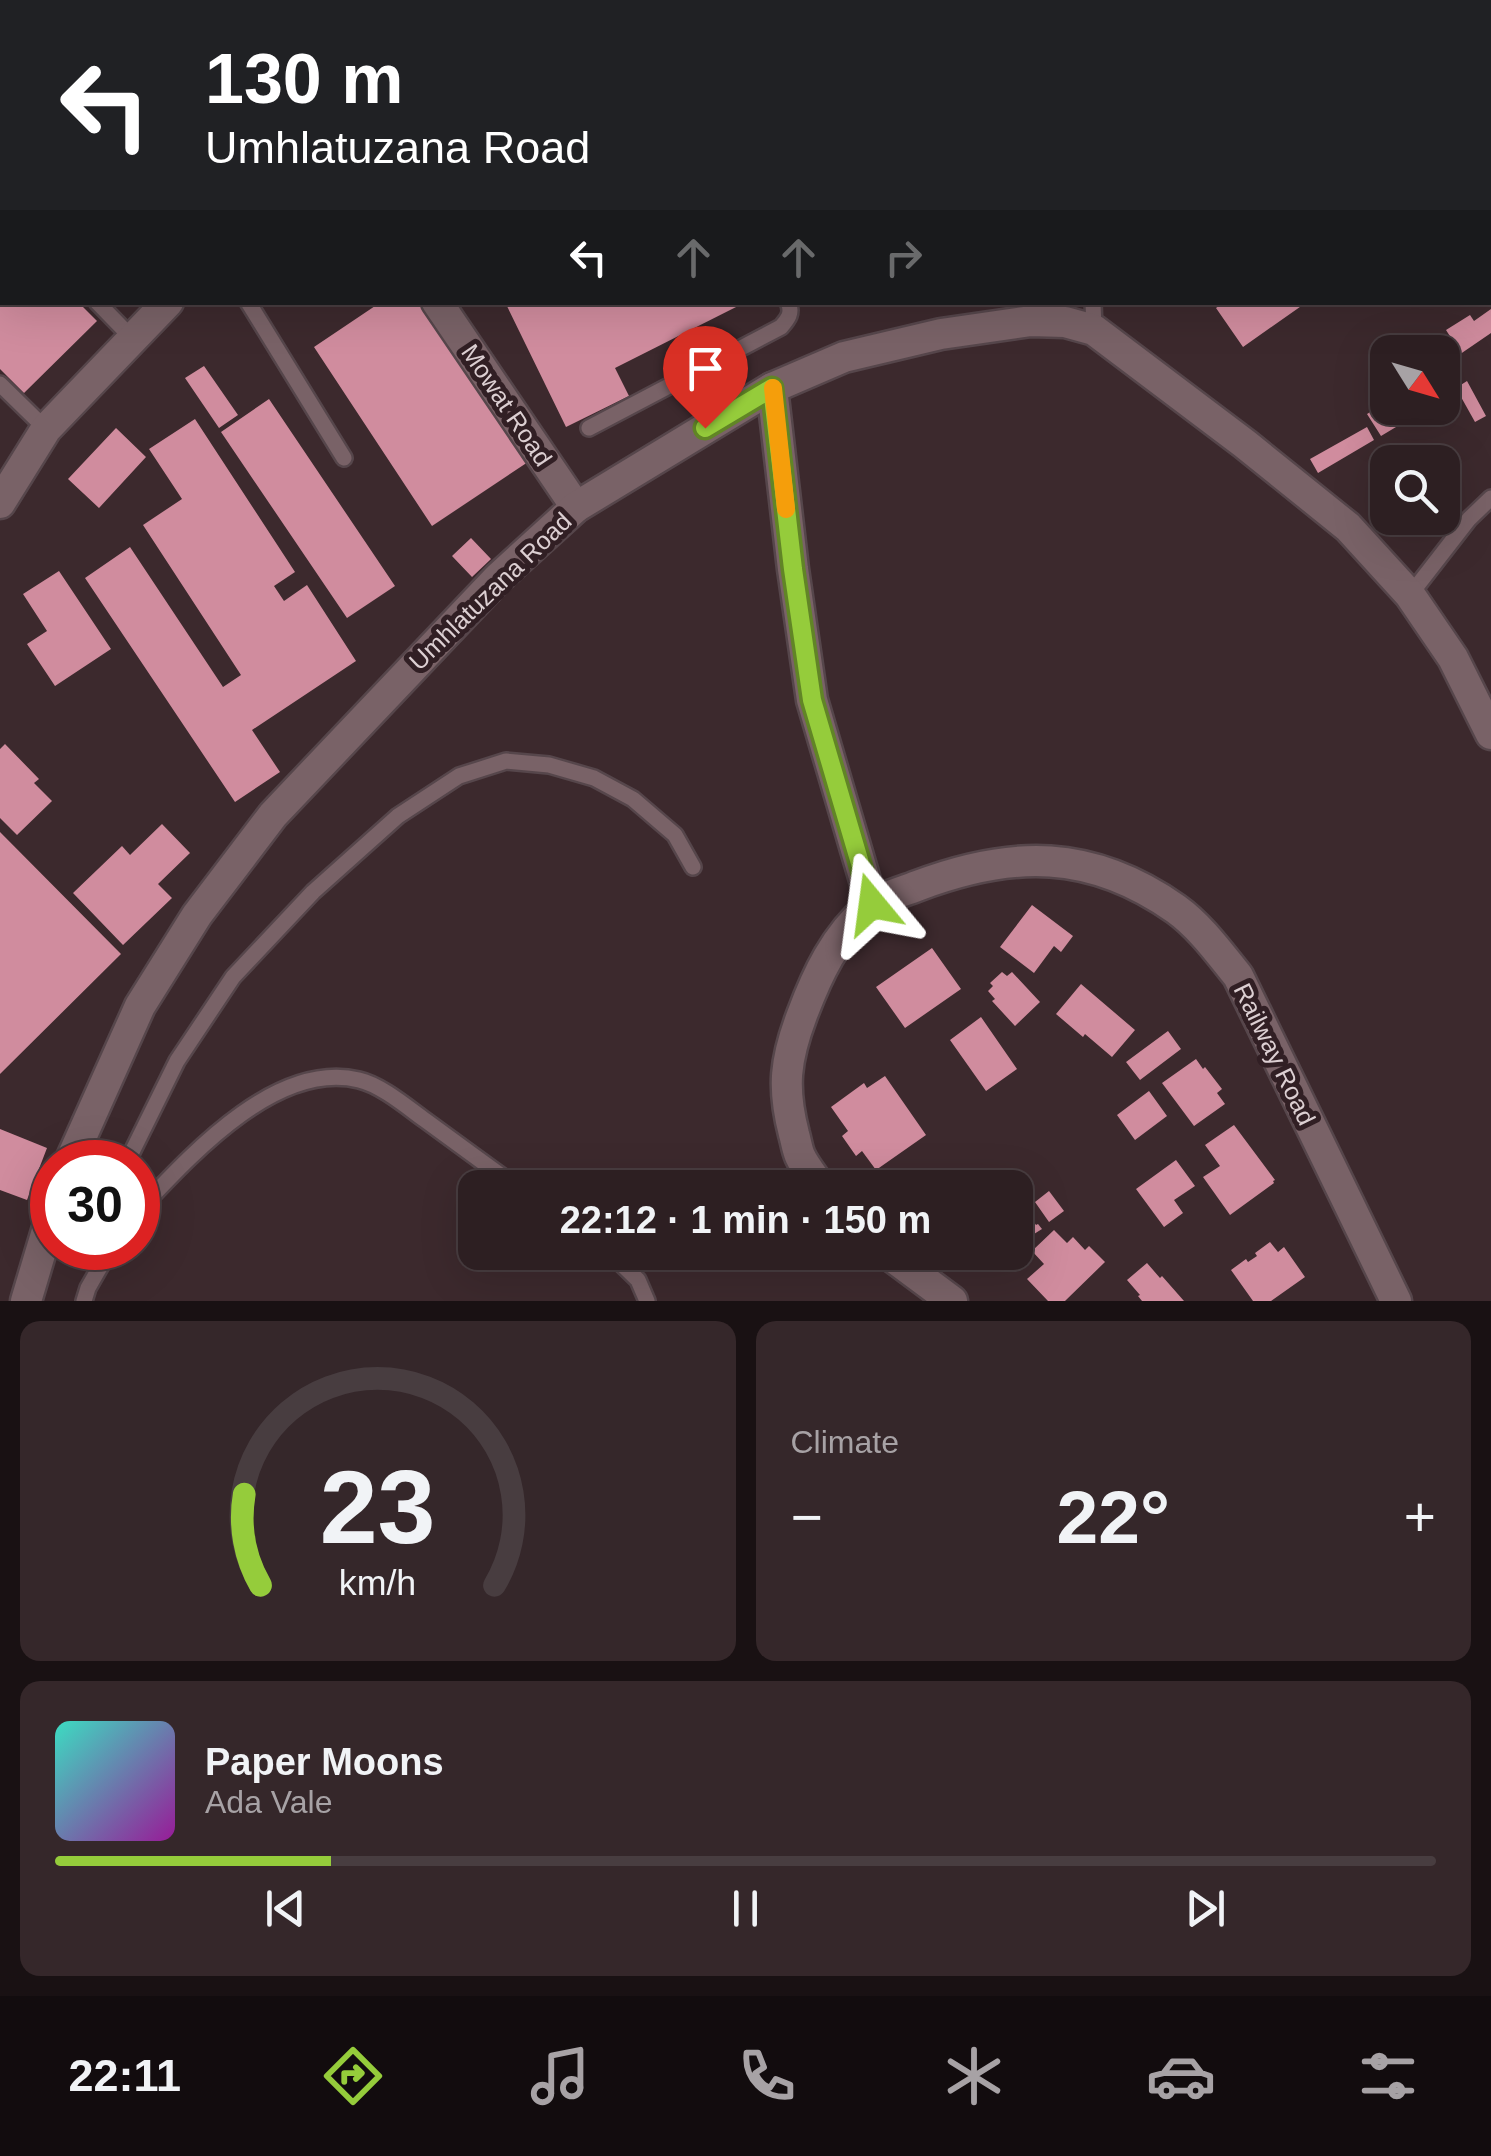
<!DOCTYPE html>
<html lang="en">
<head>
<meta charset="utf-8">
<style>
  body { margin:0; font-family:Helvetica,sans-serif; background:#35272a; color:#f1f3f6; height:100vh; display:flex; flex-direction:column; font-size:38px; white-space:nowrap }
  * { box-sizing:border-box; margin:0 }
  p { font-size:32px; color:#a7a2a5 }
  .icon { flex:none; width:55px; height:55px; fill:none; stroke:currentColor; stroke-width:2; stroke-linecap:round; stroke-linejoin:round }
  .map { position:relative; height:1301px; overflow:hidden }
  .drawer { display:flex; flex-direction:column; gap:20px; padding:20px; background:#191113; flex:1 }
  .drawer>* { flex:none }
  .guide { position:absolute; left:0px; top:0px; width:1492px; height:305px; box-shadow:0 10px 40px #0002,0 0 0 2px #483d40; background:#202124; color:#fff; overflow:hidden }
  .needle { width:65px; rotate:127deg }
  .buttons { position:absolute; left:1370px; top:335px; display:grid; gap:20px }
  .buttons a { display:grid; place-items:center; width:90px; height:90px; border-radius:20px; background:#2d1f22; box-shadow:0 10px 40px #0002,0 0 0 2px #483d40; font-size:50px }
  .speed { position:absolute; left:30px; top:1140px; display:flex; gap:20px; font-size:50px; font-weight:700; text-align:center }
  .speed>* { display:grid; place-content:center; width:130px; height:130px; border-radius:50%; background:#2d1f22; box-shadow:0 10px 40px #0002,0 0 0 2px #483d40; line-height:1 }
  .speed .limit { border:15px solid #d22; background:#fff; color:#111 }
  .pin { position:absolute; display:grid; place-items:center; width:85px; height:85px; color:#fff; margin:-102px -42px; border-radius:50% 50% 50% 0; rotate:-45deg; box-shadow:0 0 10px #0007 }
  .pin .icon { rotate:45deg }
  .me { position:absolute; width:110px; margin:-55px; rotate:344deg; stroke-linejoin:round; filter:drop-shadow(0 0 8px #0008) }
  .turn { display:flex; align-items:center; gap:35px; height:210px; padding:0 40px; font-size:45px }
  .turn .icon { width:130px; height:130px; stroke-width:2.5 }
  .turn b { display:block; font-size:70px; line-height:85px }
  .lanes { display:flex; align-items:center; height:95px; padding:0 40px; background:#0003; justify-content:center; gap:50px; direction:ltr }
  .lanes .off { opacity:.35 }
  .big { font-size:75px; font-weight:800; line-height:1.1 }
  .drawer .card { flex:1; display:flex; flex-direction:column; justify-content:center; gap:15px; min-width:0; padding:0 35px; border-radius:20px; background:#35272a }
  .drawer .dial { align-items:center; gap:0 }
  .dial svg { height:260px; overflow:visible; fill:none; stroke:#483d40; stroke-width:7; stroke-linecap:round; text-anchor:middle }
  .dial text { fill:#f1f3f6; stroke:none }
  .song { display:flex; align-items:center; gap:30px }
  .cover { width:120px; height:120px; border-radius:15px; background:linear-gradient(135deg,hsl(170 70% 55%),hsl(300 70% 35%)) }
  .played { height:10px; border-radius:5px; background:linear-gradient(90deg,#95cc3b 20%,#483d40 20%) }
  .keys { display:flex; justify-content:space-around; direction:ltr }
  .heat { display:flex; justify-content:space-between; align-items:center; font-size:55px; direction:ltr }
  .drawer .tiles { flex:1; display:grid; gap:20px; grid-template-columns:1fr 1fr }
  .card:last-child { grid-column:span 2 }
  .trip { position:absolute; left:458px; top:1170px; width:575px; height:100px; border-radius:20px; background:#2d1f22; box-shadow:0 10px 40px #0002,0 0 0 2px #483d40; font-weight:800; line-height:100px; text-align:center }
  .dock { display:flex; height:160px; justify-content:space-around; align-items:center; background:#120c0e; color:#a7a2a5 }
  .dock .icon { width:70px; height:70px }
  .dock .selected { color:#95cc3b }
  .dock b { font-size:45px; color:#f1f3f6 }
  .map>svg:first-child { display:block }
</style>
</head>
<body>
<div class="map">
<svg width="1491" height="1301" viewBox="0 0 1491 1301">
  <rect width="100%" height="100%" fill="#3c292d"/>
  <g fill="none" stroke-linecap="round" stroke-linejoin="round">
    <path stroke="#0c1700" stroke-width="48" d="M 1420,0 L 1424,2
      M 1490,44 L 1491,45"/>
  </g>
  <path fill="#d08c9e" d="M 0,302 L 78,302 L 97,321 L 24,393 L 0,369 Z
    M 377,302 L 427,302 L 531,460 L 432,526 L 314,347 L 378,304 Z
    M 505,302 L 746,302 L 615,368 L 629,396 L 566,427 Z
    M 1224,302 L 1307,302 L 1243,347 L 1216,308 Z
    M 1491,309 L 1491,333 L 1453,359 L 1445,346 L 1453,341 L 1446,330 L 1470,315 L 1474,321 Z
    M 204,366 L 238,415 L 219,428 L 185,378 Z
    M 1467,381 L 1486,416 L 1475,422 L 1456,388 Z
    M 269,399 L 395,586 L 347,618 L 221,432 Z
    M 1388,401 L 1388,408 L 1411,408 L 1416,415 L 1381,436 L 1367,414 Z
    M 195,419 L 295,572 L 274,586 L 284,601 L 307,585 L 356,661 L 252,730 L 280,772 L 235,802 L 85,578 L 130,547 L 223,687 L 241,675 L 143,525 L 182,499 L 149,449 Z
    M 1367,427 L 1374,440 L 1318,473 L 1310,459 Z
    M 116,428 L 146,457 L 99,508 L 68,479 Z
    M 471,538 L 491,559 L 472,577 L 452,556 Z
    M 59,571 L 111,649 L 55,686 L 27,644 L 47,631 L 23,594 Z
    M 5,744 L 39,779 L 34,783 L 52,801 L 17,835 L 0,818 L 0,749 Z
    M 162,824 L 190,853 L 158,884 L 172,898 L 123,945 L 73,893 L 122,846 L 130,855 Z
    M 0,832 L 121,954 L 0,1074 Z
    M 1032,905 L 1073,936 L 1061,952 L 1054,946 L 1034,973 L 1000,947 Z
    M 932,948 L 961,989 L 905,1028 L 876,987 Z
    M 1002,972 L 1007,976 L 1012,972 L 1040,1002 L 1015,1026 L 992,1001 L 995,999 L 988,991 L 993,986 L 990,983 Z
    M 1081,984 L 1135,1030 L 1112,1057 L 1085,1034 L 1083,1037 L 1056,1014 Z
    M 981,1017 L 1017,1069 L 986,1091 L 950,1040 Z
    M 1168,1031 L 1181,1049 L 1140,1080 L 1126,1062 Z
    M 1196,1059 L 1203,1069 L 1205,1067 L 1222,1089 L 1217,1093 L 1225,1104 L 1194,1126 L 1162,1083 Z
    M 885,1076 L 926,1135 L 876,1170 L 862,1151 L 856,1156 L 842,1136 L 848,1131 L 831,1107 L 864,1083 L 867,1088 Z
    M 1149,1091 L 1167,1116 L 1135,1140 L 1117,1115 Z
    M 1234,1125 L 1275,1180 L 1273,1181 L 1274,1183 L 1230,1215 L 1203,1177 L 1220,1166 L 1205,1145 Z
    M 0,1129 L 47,1148 L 27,1200 L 0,1190 Z
    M 1176,1160 L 1195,1186 L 1174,1200 L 1183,1213 L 1164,1227 L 1136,1189 Z
    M 1049,1191 L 1064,1211 L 1049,1222 L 1035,1202 Z
    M 1021,1205 L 1036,1225 L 1038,1224 L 1042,1229 L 1015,1246 L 1015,1209 Z
    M 1054,1230 L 1067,1243 L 1073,1237 L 1085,1250 L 1089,1246 L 1105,1262 L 1065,1301 L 1048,1301 L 1027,1279 L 1044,1264 L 1032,1251 Z
    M 1270,1242 L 1278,1252 L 1284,1247 L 1305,1277 L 1271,1301 L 1253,1301 L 1231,1270 L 1246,1259 L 1248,1262 L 1257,1256 L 1255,1253 Z
    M 1147,1263 L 1160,1278 L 1162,1276 L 1184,1301 L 1142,1301 L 1138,1296 L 1140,1295 L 1127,1280 Z"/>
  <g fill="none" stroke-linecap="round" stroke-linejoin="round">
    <g stroke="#56464b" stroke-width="20">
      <path id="lane" d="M 1090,0 L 1090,2
        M 0,204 L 2,207
        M 97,302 L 133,339
        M 248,302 L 344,458
        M 1093,302 L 1094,330
        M 0,384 L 46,429
        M 589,428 L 781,327 C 788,319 793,313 788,302
        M 1410,595 L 1469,519 L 1491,498
        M 129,1162 L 131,1154 L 177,1061 L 233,977 L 313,892 L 398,816 L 459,776 L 506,761 L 549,765 L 594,778 L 633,799 L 675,835 L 693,867
        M 138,1211 C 190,1156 276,1060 359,1080 C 381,1085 407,1107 425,1120 C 456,1143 487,1165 518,1188
        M 609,1252 L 638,1280 L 647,1301
        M 84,1301 L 88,1288 L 111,1248"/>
    </g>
    <g stroke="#56464b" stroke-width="35">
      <path id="street" d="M 220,0 L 222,2
        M 657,2 L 663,0
        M 437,302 L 576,507
        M 772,388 L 793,569 L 812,700 L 872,904
        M 0,503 L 46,429 L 168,302
        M 821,1188 C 814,1177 805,1167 800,1156 C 797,1149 796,1141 794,1134 C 782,1088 785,1060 802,1015 C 817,975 835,936 869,907 C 881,897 902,892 917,886 C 1012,850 1091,849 1176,909 C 1201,927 1220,954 1238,976 L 1396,1301
        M 886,1252 L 952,1301"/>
    </g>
    <g stroke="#56464b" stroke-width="35">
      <path id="secondary" d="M 70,1162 L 140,1006 L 197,915 L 273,815 L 498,578 L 576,507 L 772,388 L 844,357 L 941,334 L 1031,321 L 1065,322 L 1094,330 L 1245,444 L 1348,527 L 1410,595 L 1453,658 L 1491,734
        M 26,1301 L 52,1214"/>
    </g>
    <use href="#lane" stroke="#796267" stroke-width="15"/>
    <use href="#street" stroke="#796267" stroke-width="30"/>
    <use href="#secondary" stroke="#796267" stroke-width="30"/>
  </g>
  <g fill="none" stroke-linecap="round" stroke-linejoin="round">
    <g stroke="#618526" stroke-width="25">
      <path id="route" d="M 705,428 L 772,388 L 793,569 L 812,700 L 872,904"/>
    </g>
    <use href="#route" stroke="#95cc3b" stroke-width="18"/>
    <path stroke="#f59e0b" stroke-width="18" d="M 773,388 L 786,509"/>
  </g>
  <g text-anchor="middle" stroke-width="10" stroke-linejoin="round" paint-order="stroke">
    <g font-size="25" fill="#dccfd2" stroke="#311f24">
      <text transform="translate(507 405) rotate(56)" y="9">Mowat Road</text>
      <text transform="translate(490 591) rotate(-44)" y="9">Umhlatuzana Road</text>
      <text transform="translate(1275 1054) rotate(64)" y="9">Railway Road</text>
    </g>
  </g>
</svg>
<div class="buttons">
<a><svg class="needle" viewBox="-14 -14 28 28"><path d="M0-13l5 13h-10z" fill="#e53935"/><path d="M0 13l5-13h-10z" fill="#a7a2a5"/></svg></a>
<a><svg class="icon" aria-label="search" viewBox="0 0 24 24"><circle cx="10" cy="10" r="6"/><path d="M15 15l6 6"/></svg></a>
</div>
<div class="speed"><div class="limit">30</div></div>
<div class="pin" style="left:705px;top:428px;background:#d93025"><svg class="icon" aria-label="arrive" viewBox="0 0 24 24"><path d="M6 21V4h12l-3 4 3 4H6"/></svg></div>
<svg class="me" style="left:872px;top:904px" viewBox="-20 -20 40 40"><path d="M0-17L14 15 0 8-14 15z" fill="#95cc3b" stroke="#fff" stroke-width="4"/></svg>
<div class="trip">22:12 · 1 min · 150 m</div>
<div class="guide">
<div class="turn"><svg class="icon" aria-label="left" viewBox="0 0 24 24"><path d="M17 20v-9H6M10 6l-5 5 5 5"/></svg><div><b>130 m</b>Umhlatuzana Road</div></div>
<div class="lanes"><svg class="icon" aria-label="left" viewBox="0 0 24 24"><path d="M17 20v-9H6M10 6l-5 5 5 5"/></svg><svg class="icon off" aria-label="ahead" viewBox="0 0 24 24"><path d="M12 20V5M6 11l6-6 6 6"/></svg><svg class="icon off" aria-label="ahead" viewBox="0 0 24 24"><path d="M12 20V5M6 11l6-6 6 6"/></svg><svg class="icon off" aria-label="right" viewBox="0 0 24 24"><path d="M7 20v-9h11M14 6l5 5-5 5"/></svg></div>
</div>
</div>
<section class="drawer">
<div class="tiles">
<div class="card dial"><svg viewBox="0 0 100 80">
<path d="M14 69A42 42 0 1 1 86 69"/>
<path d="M14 69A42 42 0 0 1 9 41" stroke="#95cc3b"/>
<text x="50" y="56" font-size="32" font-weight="700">23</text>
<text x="50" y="72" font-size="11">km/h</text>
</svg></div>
<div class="card"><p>Climate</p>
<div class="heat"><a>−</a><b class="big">22°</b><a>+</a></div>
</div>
<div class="card">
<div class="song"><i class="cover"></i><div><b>Paper Moons</b><p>Ada Vale</p></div></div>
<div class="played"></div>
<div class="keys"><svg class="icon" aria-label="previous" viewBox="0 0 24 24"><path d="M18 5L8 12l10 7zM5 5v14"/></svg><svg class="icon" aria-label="pause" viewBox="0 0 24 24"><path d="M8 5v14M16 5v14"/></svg><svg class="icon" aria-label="next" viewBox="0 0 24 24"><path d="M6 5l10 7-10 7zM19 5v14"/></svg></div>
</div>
</div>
</section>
<nav class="dock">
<b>22:11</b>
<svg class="icon selected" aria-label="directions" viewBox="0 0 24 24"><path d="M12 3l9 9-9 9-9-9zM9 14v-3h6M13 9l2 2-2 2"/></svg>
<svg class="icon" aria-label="music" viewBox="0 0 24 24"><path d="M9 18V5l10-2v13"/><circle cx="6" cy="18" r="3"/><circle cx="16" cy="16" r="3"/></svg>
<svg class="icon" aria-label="phone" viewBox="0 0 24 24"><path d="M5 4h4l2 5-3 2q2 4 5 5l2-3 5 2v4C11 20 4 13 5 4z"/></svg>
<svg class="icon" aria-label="climate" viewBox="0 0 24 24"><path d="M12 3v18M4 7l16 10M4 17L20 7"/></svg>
<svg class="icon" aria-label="car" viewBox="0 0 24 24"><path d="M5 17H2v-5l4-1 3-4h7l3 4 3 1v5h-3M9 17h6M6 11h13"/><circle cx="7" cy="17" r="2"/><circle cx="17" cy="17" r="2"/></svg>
<svg class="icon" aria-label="filters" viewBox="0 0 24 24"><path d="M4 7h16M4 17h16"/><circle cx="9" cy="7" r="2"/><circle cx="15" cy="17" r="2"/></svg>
</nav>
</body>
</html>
